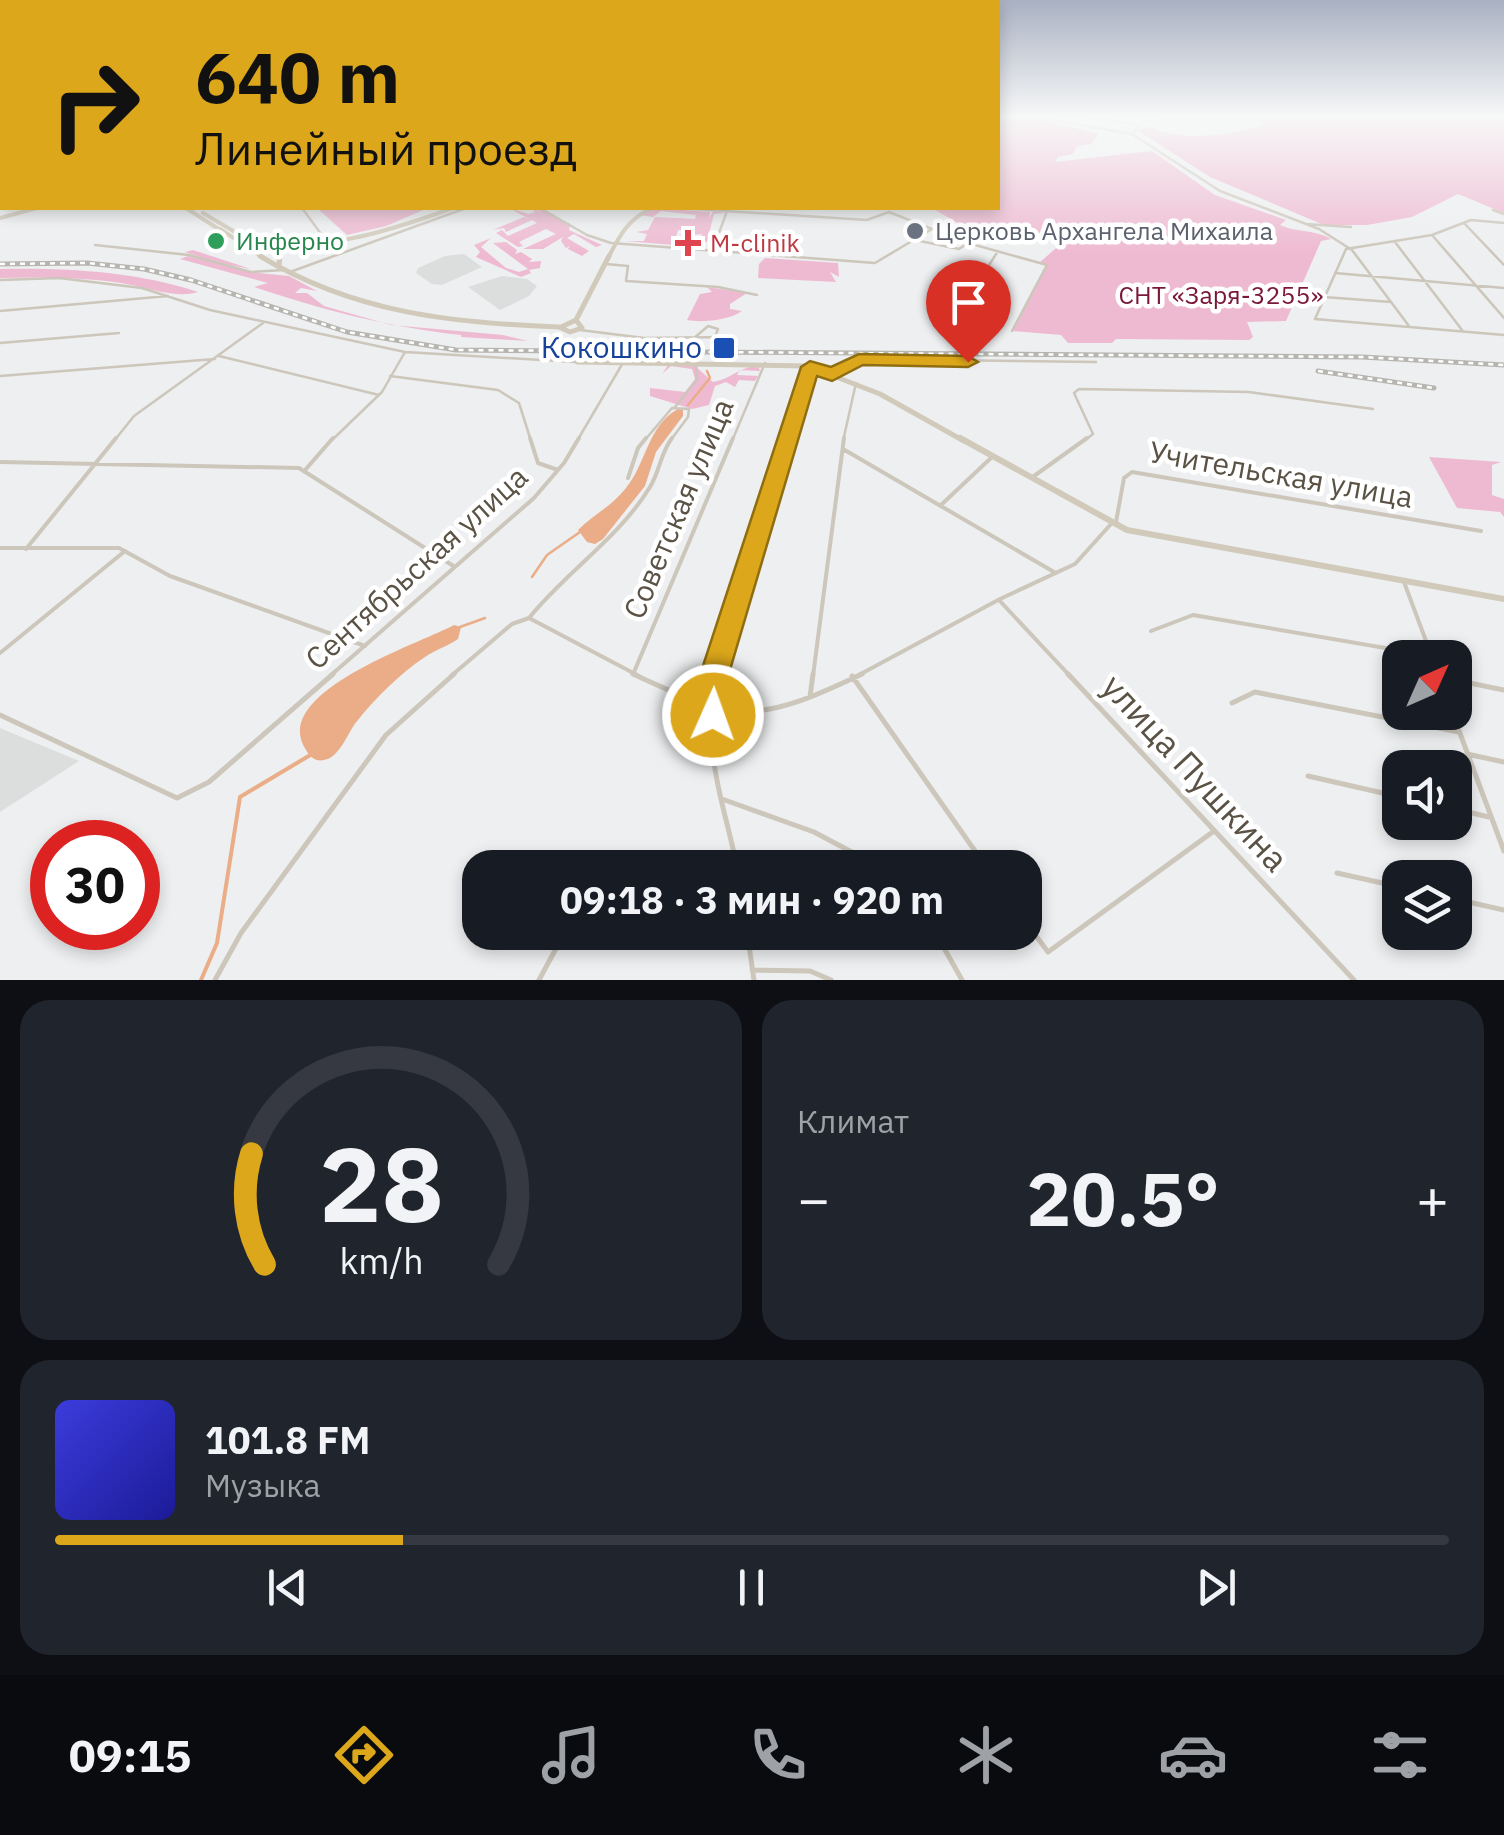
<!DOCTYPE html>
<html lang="ru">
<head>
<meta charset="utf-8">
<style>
  body { margin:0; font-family:"IBM Plex Sans",sans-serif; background:#20242c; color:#f1f3f6; height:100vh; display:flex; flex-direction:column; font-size:38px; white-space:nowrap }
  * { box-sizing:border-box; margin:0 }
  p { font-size:32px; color:#9ea1a6 }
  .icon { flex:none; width:55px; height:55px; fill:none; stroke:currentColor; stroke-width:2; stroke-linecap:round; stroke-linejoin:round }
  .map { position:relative; height:980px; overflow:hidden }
  .side { display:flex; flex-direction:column; gap:20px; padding:20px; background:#0d0f14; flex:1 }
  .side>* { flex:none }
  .top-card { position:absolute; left:0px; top:0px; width:1000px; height:210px; box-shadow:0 5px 15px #0003; background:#dca71a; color:#111; overflow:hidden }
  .needle { width:65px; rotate:45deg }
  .buttons { position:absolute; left:1382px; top:640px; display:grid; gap:20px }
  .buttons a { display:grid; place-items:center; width:90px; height:90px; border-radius:20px; background:#171b24; box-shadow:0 5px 15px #0003; font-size:50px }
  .speed { position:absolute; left:30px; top:820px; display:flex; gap:20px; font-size:50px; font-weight:700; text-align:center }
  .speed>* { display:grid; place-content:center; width:130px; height:130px; border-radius:50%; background:#171b24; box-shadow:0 5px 15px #0003; line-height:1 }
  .speed .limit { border:15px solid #d22; background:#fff; color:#111 }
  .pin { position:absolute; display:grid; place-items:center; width:85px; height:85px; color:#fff; margin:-102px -42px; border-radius:50% 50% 50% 0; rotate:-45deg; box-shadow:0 0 10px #0007 }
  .pin .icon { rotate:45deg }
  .me { position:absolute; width:110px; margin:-55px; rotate:2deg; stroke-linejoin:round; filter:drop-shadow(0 0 8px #0008) }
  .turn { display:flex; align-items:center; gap:35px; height:210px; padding:0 30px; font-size:45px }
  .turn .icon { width:130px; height:130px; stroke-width:2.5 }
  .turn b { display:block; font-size:70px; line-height:85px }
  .big { font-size:75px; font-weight:700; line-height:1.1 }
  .side .widget { flex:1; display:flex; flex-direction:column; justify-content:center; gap:15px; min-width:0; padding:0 35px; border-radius:30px; background:#20242c }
  .side .dial { align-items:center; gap:0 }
  .dial svg { height:260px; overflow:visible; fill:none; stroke:#363941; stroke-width:7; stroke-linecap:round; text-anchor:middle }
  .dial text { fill:#f1f3f6; stroke:none }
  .song { display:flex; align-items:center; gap:30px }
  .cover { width:120px; height:120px; border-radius:15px; background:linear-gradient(135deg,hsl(240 70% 55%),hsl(240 70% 35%)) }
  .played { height:10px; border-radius:5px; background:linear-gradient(90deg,#dca71a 25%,#363941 25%) }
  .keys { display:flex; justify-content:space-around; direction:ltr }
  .heat { display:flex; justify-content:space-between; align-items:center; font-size:55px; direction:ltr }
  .side .tiles { flex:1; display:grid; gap:20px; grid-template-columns:1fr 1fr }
  .widget:last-child { grid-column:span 2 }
  .trip { position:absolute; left:462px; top:850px; width:580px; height:100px; border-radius:30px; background:#171b24; box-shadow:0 5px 15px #0003; font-weight:700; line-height:100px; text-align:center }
  .tab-bar { display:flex; height:160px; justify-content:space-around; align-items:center; background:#090b0e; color:#9ea1a6 }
  .tab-bar .icon { width:70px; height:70px }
  .tab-bar .selected { color:#dca71a }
  .tab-bar b { font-size:45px; color:#f1f3f6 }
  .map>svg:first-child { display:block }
</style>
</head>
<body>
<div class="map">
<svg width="1504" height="980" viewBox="0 0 1504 980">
  <rect width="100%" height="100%" fill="#edeff0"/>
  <path fill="#dcdede" d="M 464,254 L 482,267 L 442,285 L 432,284 L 416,273 L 418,268 L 445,256 Z
    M 502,276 L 527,279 L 537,286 L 529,296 L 500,310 L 468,287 Z
    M 0,728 L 79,761 L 0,812 Z"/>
  <path fill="#eebad1" d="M 998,117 L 1027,117 L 1099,134 L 1091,144 L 1077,146 L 1073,154 L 1058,157 L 1055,162 L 1152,151 L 1215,195 L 1286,220 L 1280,225 C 1298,233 1314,229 1331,239 L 1321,241 L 1286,321 L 1247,322 L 1253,337 L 1249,340 L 1116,339 L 1112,343 L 1068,343 L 1061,335 L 1012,331 L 1047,266 L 1039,263 L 1071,235 L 966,228 L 932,208 L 998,208 Z
    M 1257,117 L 1504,117 L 1504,213 L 1458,194 L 1412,217 L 1367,225 L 1324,225 L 1210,177 L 1137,130 L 1150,127 C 1181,143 1231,135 1264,125 Z
    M 317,208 L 428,208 L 386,226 L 347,235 Z
    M 509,208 L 529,214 L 535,212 L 532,208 L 542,213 L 535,208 L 538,208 L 570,224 L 569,230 L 602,245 L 596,247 L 574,234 L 567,238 L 589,251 L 582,256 L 568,249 L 570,246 L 566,248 L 561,241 L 563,237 L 543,249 L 523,249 L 556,234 L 546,229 L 519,242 L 523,246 L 518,247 L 496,233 L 502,230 L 508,236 L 537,223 L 532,220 L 506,232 L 504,228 L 493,230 L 524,217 L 531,220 Z
    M 656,208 L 710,212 L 709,219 L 713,211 L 726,213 L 714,214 L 707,242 L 701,241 L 701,245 L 699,245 L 702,234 L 679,236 L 689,231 L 678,230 L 674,244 L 697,247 L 626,241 L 644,241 L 647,234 L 636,232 L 648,230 L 655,217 L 695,219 L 696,215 L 661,211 L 653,217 L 640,215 Z
    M 491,238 L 481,247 L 506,268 L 519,272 L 528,269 L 493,243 L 506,242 L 517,250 L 515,254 L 521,252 L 532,259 L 529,262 L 541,261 L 540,268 L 529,270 L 531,273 L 521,277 L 476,257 L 480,252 L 474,245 Z
    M 193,250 L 251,269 L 224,264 L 250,272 L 289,276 L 317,291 L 301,288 L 295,293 L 307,293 L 324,306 L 391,325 L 503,335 L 528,341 L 461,337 L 461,335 C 387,327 323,310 254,287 L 268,283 L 180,259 L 188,256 L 222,264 L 185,252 Z
    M 765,258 L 838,263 L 839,277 L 830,272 L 836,282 L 758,278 L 759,264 Z
    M 0,269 C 67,268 133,271 198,292 C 173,299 148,287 121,283 C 81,277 40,277 0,278 Z
    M 707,287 L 747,293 L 730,304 L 730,309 L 742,311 C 730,320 702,323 687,320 L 700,294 L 712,292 Z
    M 669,364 L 695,366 L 713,382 C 731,379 739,367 758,366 L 760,371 L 740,370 L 737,375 L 758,376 L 755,381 L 739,380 L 735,387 L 726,382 L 715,386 L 709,405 L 692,409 L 650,396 L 650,388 L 685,392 L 695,379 L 692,369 L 671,366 L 662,374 Z
    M 1429,457 L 1501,462 L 1492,465 L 1492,495 L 1504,499 L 1504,517 L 1500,512 L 1457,508 Z"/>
  <path fill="#eaad88" d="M 678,409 L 683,410 L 683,416 L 656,452 L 645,486 L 603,539 L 595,544 L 587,542 L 578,530 C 593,515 612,506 626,488 C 646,464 648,425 678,409 Z
    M 454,625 L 461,627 L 458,639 C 448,646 435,650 425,657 C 401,673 376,697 358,720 C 348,731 340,758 324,760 C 316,762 310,757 306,750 C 268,693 419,644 454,625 Z"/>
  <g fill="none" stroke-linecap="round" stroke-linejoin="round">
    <path stroke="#eaad88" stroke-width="2.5" d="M 688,405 L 710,378 L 707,371
      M 532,577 L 547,555 L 580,532
      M 460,627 L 485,618"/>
    <path stroke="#eaad88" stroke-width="4" d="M 201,980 L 217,943 L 240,797 L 312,754"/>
    <path stroke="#ccc6bb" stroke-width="2.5" d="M 1035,117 L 1132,134 L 1220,191 L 1319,229 L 1352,250 L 1409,326
      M 1081,117 L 1136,124
      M 1132,134 L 1144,121 L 1258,119
      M 302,208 L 327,242
      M 540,208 L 587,235 L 611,243 L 875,263 L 932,229 L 889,212 L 867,220 L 678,208
      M 1493,210 L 1504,214
      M 1464,223 L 1504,265
      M 1504,223 L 1471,220 L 1432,235 L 1346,249 L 1315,319 L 1504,335
      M 1306,224 L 1351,227
      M 719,233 L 727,211
      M 1432,235 L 1504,318
      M 915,240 L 959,249 L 968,243 L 1047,265 L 1012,331
      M 1395,242 L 1462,330
      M 95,245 L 189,255 L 251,272 L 284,270
      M 606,264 L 628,266 L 626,281 L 718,287 L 757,295
      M 290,272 L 466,208
      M 1335,273 L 1504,288
      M 0,280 L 59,278 L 142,288 L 210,310 L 405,352 L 576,362
      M 1324,297 L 1391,302
      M 0,311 L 168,296
      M 951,325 L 998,251
      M 580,330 L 644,338 L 729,337
      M 693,339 L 708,326 L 718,329 L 715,337
      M 0,343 L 119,333
      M 219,356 L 379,395
      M 832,374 L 847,363 L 863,359 L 1096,362
      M 0,376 L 215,359
      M 390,376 L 498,390 L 519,403 L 531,441
      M 675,407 L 697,380 L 696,362
      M 114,441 L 134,416 L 263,323
      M 331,441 L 382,392 L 405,352
      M 577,441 L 624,361
      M 644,441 L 672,408 L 689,409 L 688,417 L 670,441
      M 732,441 L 765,363
      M 788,441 L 810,369
      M 843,441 L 856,383
      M 1084,441 L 1093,434 L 1074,393 L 1079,389 L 1249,392 L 1373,409"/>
    <path stroke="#ccc6bb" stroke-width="4" d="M 530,438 L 538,463 L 558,470
      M 843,449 L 1054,572
      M 0,462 L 299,468 L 455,567
      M 306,469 L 333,438
      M 1034,476 L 1087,438
      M 628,478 L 638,448 L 646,438
      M 941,505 L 992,457
      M 1116,522 L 1124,478 L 1132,472 L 1481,531
      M 0,548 L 119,548 L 170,576 L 365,646
      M 26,549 L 116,438
      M 1404,582 L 1432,657
      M 999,600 L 1070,676
      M 529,618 L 639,676
      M 529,618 C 566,572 619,538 650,487 C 660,471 660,454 672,438
      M 1151,631 L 1193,615 L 1432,656
      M 0,653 L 125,551
      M 634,672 L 733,438
      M 330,676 L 534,498 L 564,463 L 579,438
      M 451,676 L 512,624 L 529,618
      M 714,676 L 789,438
      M 813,676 L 844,438
      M 857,676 L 1000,599 L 1075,564 L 1111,524"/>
    <path stroke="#ccc6bb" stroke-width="5" d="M 633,674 C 738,723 757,724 862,674
      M 1068,674 L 1354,980
      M 852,676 L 987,868
      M 1455,680 L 1504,690
      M 810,697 L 813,674
      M 706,703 L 715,674
      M 1232,703 L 1255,692 L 1459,732
      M 715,707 C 705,764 727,813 737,868
      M 1452,712 L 1504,851
      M 0,715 L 177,798 L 209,782 L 333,674
      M 1467,754 L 1504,762
      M 1308,776 L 1400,797
      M 722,799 L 814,832 L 882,868
      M 1455,809 L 1489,817
      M 688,868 L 736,859
      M 1337,873 L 1400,887
      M 1455,899 L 1504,910
      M 1025,921 L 1048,952 L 1214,831
      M 747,932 L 754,980
      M 935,932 L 962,980
      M 752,970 L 810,971 L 831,980
      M 215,980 L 241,933 L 386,735 L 454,674
      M 539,980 L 565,932"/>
    <path stroke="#d1caba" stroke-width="4" d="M 186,208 L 220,230
      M 203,213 L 240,235
      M 0,218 L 37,208
      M 220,229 L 264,258
      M 236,237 C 313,256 381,234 453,208
      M 277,258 L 288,246
      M 608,258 C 620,235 628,219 652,208"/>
    <path stroke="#d1caba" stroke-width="5" d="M 260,256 C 354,313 452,323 559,327 L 570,332 L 582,328 L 576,320
      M 279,266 L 280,256
      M 561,327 L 576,320 L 609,256
      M 577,362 L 808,366 L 880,394 L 964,441"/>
    <path stroke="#d1caba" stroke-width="6" d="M 960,438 L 1127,530 L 1504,599"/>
    <g stroke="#b7b5af" stroke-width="5">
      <path id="rail" d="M 0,264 L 87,263 L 144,269 L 191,280 L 347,332 L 456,350 L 1362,357 L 1504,365
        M 1318,371 L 1434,388"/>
    </g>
    <use href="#rail" stroke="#fff" stroke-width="2.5" stroke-dasharray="5" stroke-linecap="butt"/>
  </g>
  <linearGradient id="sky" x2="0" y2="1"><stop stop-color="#a9b1c2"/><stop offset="0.46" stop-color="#f7f8f8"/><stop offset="1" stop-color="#f7f8f8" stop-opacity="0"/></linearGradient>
  <rect width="1504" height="254" fill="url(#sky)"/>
  <path fill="#dca71a" stroke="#8f6d11" stroke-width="2.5" d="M 859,354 L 968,356 L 978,362 L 968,367 L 863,365 L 832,381 L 817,376 L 724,690 L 722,696 L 729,706 L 723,724 L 713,728 L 703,724 L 692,703 L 695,690 L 801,367 L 810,361 L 831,367 Z"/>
  <circle fill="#6b7280" stroke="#fff" stroke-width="4" cx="915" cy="231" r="10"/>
  <circle fill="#2e9e5b" stroke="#fff" stroke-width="4" cx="216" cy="241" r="10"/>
  <path fill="#e0444e" stroke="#fff" stroke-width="4" d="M683 228h10v10h10v10h-10v10h-10v-10h-10v-10h10z"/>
  <rect fill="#1a4fb4" stroke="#fff" stroke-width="4" x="712" y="336" width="24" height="24" rx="5"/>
  <g text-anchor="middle" stroke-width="9" stroke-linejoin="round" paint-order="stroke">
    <g font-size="25" fill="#5b616d" stroke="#fff" text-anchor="start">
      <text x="935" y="240">Церковь Архангела Михаила</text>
    </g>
    <g font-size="25" fill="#27864d" stroke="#fff" text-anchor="start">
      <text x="236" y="250">Инферно</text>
    </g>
    <g font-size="25" fill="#be3a42" stroke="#fff" text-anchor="start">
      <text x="710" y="252">M-clinik</text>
    </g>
    <g font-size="25" fill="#7a1738" stroke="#fff">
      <text x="1221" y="304">СНТ «Заря-3255»</text>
    </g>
    <g font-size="30" fill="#164399" stroke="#fff" text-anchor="end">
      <text x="702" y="358">Кокошкино</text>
    </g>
    <g font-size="30" fill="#5a5245" stroke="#fff">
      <text transform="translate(1281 475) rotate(10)" y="10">Учительская улица</text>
      <text transform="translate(679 509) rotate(-67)" y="10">Советская улица</text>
      <text transform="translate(417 568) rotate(-42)" y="10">Сентябрьская улица</text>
    </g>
    <g font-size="35" fill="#5a5245" stroke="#fff">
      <text transform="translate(1195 773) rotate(47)" y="12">улица Пушкина</text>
    </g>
  </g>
</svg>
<div class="buttons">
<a><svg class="needle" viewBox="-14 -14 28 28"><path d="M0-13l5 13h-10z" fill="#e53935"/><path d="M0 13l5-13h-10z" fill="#9ea1a6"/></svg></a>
<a><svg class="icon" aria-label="sound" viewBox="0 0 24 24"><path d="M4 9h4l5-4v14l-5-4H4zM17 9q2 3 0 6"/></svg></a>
<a><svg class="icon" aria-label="layers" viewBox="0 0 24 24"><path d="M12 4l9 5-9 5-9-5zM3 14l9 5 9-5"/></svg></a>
</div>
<div class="speed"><div class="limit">30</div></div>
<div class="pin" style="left:968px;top:362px;background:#d93025"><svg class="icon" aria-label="arrive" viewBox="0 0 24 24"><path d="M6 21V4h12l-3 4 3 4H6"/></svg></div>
<svg class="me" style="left:713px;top:715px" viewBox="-20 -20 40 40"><circle r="17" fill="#dca71a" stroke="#fff" stroke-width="3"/><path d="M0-11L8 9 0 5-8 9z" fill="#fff"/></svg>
<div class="trip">09:18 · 3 мин · 920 m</div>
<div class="top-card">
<div class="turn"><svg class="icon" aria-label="right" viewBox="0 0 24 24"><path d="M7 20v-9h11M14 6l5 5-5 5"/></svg><div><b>640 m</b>Линейный проезд</div></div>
</div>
</div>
<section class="side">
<div class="tiles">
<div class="widget dial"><svg viewBox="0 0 100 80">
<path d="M14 69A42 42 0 1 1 86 69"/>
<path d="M14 69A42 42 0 0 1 10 35" stroke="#dca71a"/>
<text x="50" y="56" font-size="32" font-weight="700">28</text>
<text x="50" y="72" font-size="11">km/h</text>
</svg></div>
<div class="widget"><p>Климат</p>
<div class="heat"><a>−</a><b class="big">20.5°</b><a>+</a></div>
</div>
<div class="widget">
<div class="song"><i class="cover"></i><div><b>101.8 FM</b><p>Музыка</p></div></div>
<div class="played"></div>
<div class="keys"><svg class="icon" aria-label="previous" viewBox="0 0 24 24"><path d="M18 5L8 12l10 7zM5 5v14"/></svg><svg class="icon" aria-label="pause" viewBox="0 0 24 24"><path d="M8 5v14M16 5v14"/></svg><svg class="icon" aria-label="next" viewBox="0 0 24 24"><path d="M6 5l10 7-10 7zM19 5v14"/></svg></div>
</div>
</div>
</section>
<nav class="tab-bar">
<b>09:15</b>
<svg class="icon selected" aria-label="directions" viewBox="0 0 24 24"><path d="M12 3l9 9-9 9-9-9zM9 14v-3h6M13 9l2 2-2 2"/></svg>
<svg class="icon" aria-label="music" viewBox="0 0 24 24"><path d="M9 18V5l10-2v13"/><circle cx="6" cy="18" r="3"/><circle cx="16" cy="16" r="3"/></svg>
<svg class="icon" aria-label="phone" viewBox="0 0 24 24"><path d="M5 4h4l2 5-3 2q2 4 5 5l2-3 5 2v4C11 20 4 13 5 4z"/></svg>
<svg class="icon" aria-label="climate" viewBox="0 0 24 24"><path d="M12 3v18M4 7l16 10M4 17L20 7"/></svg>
<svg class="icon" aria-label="car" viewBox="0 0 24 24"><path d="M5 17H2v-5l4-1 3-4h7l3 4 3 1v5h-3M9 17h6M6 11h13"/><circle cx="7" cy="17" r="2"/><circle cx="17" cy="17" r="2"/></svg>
<svg class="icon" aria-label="filters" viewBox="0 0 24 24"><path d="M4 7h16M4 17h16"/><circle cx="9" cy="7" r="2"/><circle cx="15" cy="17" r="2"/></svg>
</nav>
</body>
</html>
